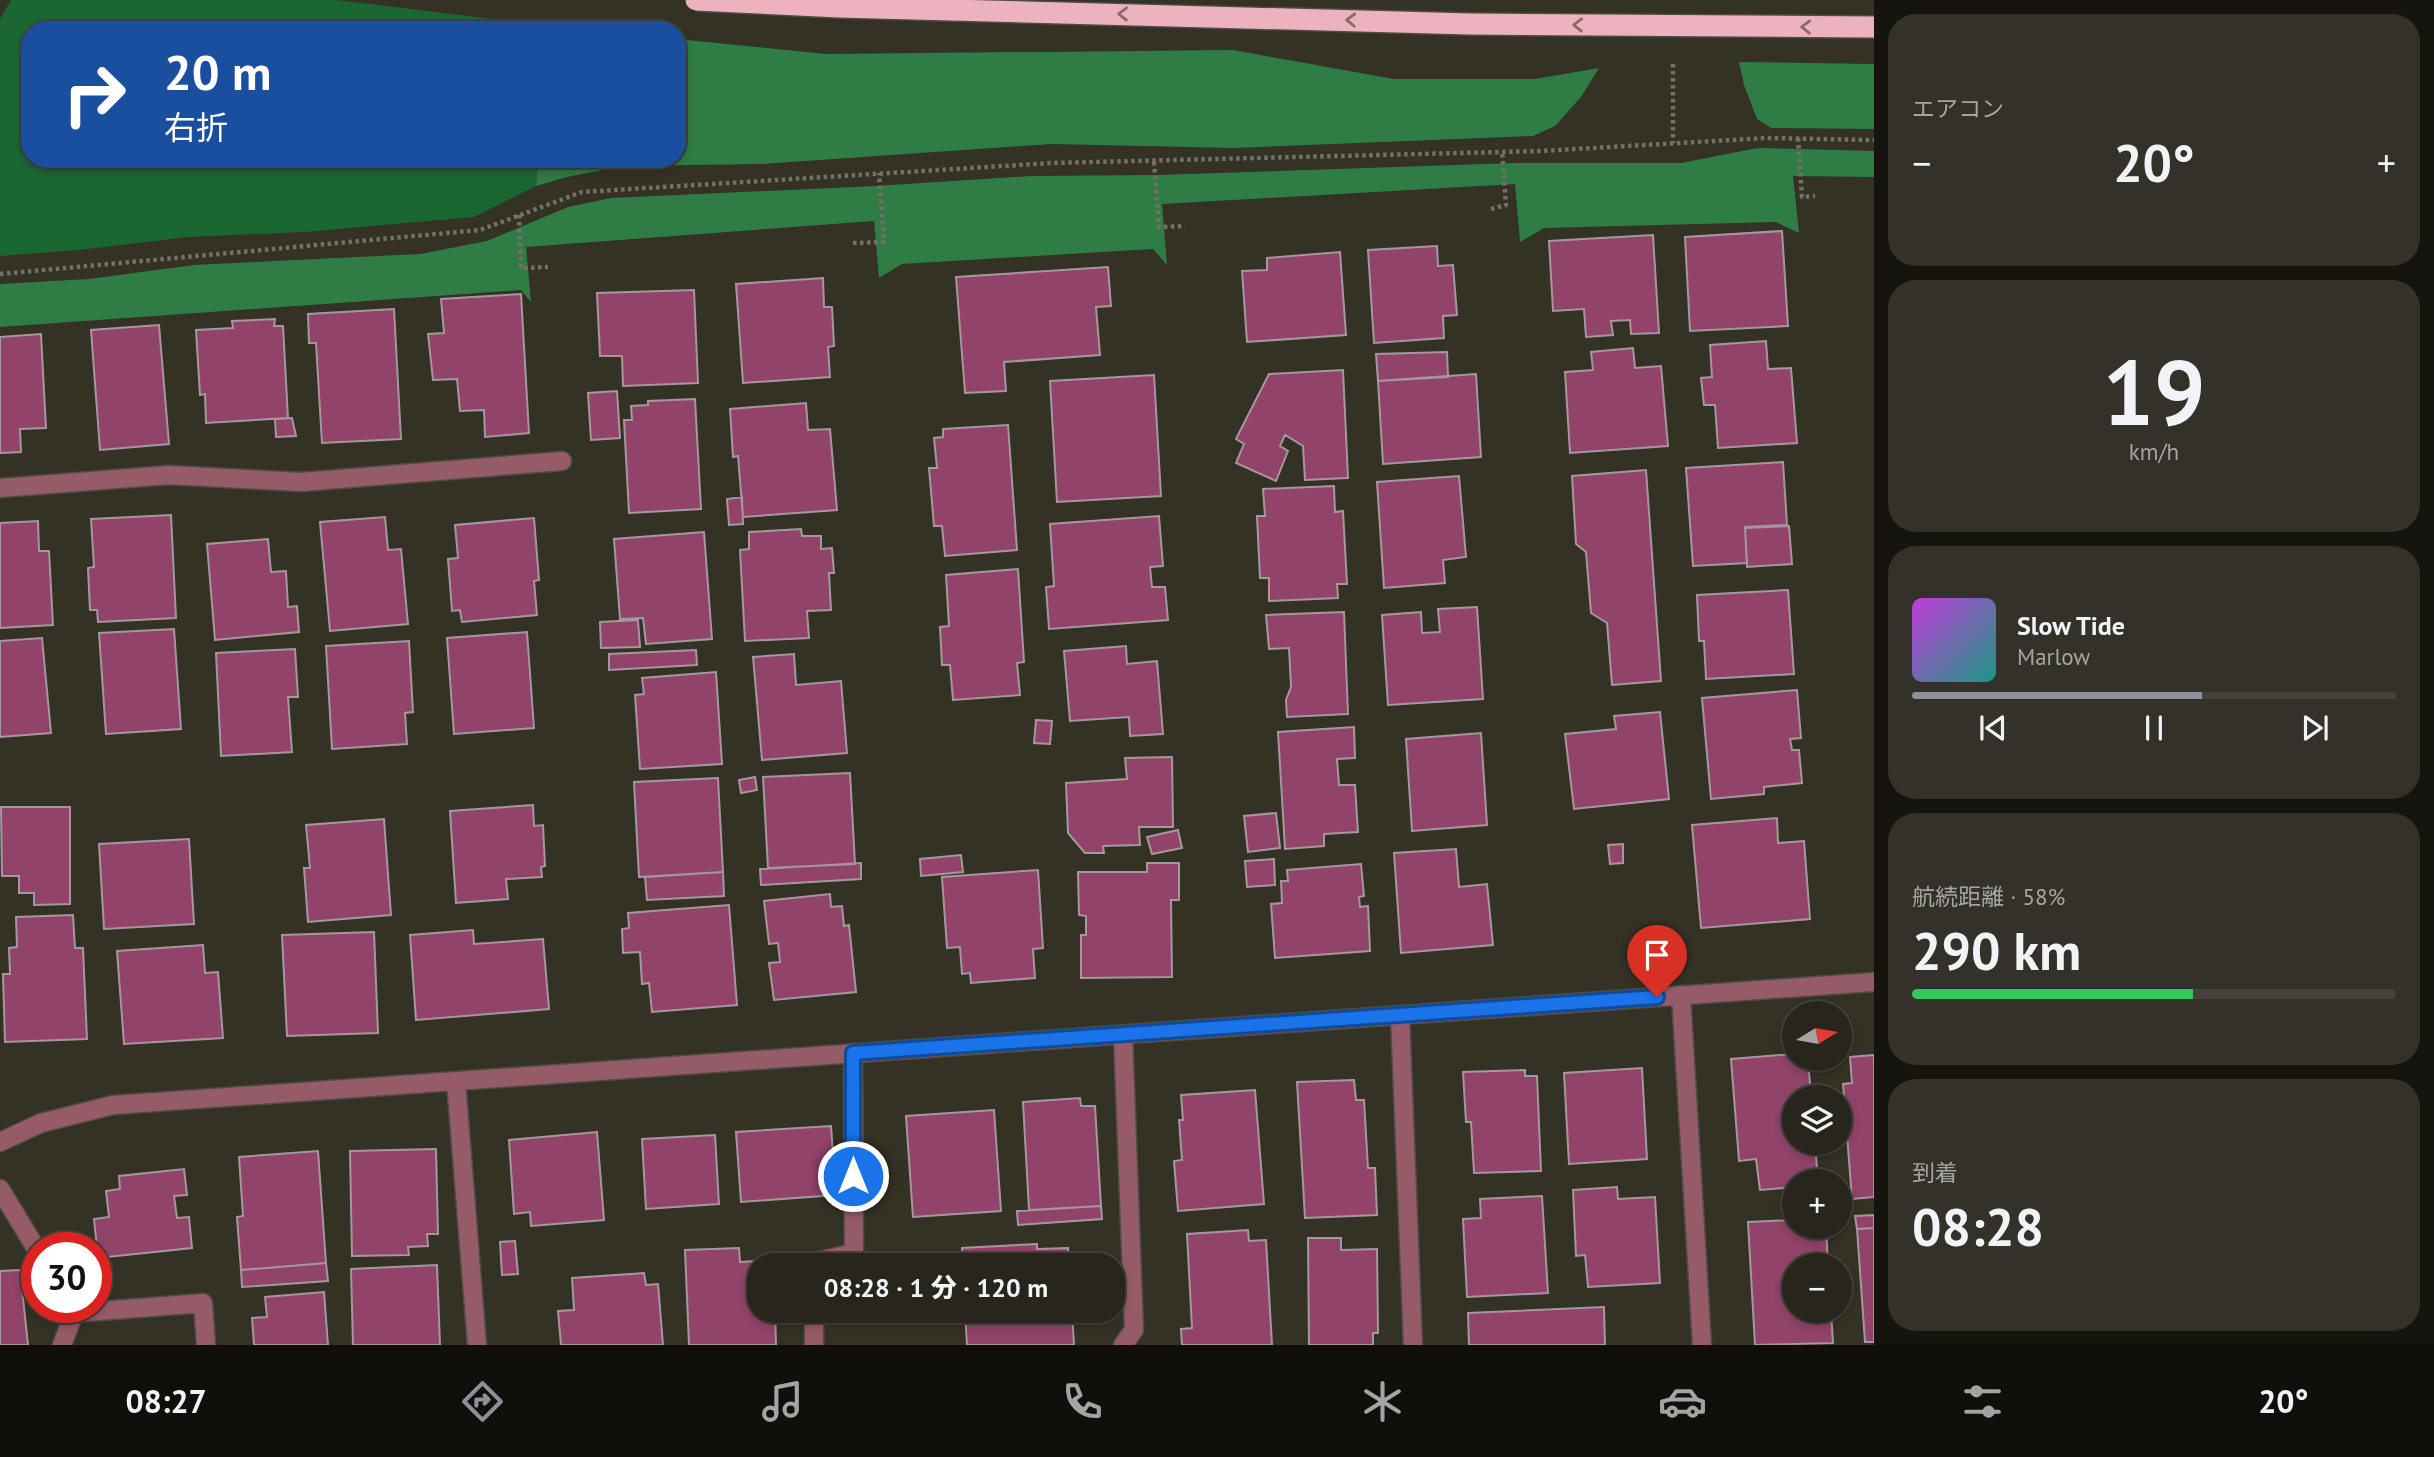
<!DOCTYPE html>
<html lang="ja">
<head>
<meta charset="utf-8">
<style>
  body { margin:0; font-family:"PT Sans","Noto Sans JP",sans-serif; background:#333129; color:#f1f3f6; height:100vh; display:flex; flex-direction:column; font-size:26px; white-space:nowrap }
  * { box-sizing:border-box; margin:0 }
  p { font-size:23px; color:#a4a5a3 }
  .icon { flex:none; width:38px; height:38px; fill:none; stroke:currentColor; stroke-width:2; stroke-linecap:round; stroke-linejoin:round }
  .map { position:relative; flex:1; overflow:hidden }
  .details { display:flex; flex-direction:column; gap:14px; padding:14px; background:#15140f; width:560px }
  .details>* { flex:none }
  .guide { position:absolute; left:21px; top:21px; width:665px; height:147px; border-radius:28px; box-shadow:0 4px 10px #0003,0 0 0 2px #43423b; background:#1a4fa0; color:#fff; overflow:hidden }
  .needle { width:46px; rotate:79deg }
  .tools { position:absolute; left:1782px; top:1001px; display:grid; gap:14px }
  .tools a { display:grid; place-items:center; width:70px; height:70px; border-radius:50%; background:#27251c; box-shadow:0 4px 10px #0003,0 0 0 2px #43423b; font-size:35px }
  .speed { position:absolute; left:21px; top:1232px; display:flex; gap:14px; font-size:35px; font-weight:700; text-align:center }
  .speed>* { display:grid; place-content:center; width:91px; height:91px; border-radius:50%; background:#27251c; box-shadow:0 4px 10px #0003,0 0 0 2px #43423b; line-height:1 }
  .speed .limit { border:10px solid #d22; background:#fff; color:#111 }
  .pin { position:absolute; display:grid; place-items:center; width:60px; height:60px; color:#fff; margin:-72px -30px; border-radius:50% 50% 50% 0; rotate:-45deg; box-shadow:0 0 7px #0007 }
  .pin .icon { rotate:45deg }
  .me { position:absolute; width:77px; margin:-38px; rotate:0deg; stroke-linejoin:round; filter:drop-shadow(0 0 5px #0008) }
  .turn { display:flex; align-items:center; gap:24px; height:147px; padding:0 28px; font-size:32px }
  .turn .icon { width:91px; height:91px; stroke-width:2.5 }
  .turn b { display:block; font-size:49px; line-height:60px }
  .big { font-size:52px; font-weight:800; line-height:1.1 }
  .details .tile { flex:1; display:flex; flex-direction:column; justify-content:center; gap:10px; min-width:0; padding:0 24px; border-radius:28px; background:#333129 }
  .details .dial { align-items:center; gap:0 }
  .dial b { font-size:91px; line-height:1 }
  .song { display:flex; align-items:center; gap:21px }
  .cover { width:84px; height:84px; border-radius:10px; background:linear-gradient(135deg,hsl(290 70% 55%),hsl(170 70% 35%)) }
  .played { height:7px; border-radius:4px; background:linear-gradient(90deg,#8c9099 60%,#43423b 60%) }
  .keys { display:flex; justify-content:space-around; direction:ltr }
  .heat { display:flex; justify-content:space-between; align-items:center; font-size:38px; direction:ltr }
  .charge { height:10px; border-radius:5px; background:linear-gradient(90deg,#34c759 58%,#43423b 0) }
  .trip { position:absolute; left:747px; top:1253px; width:378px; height:70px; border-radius:28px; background:#27251c; box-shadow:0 4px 10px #0003,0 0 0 2px #43423b; font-weight:800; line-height:70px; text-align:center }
  .dock { display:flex; height:112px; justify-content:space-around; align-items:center; background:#100f0b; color:#a4a5a3 }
  .dock .icon { width:49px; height:49px }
  .dock .current { color:#8c9099 }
  .dock b { font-size:32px; color:#f1f3f6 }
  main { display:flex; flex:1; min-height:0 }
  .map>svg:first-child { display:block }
</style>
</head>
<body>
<main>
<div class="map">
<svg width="1874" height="1345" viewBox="0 0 1874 1345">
  <rect width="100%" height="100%" fill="#343125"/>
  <path fill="#1b6732" d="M 11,0 L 336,0 L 552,26 L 551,30 L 30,30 L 30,159 L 538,159 L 536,186 L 474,217 L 304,232 L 188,237 L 79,250 L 0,256 L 0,19 Z"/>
  <path fill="#2f7c44" d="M 677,39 L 825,54 L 1233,50 L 1394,79 L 1535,79 L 1599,68 L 1581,97 L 1555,126 L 1533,136 L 1235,148 L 1051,144 L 761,164 L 623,166 L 567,177 L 536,186 L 538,159 L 677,159 Z
    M 1739,62 L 1874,64 L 1874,129 L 1771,128 L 1757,119 L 1744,85 Z
    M 1758,148 L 1874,151 L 1874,177 L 1793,176 L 1799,233 L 1776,222 L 1544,228 L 1520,242 L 1515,184 L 1162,204 L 1167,265 L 1153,249 L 902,264 L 879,278 L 874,221 L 526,247 L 531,302 L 521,290 L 0,327 L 0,284 L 89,279 L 194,265 L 420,254 L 487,241 L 568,207 L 611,198 L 875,186 L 1031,176 L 1158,175 L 1514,163 L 1681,163 Z"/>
  <path fill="#91436a" stroke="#a6979d" stroke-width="2" d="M 1782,231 L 1788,326 L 1690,331 L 1685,237 Z
    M 1653,235 L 1659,333 L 1631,334 L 1630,320 L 1611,321 L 1613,335 L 1586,337 L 1584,309 L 1553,311 L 1549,241 Z
    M 1437,246 L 1438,266 L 1453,265 L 1457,315 L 1443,316 L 1444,338 L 1374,343 L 1368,250 Z
    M 1340,252 L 1346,335 L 1247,342 L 1242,271 L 1267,270 L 1267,258 Z
    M 1108,267 L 1111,306 L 1096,307 L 1100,355 L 1004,362 L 1006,391 L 965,393 L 956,277 Z
    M 823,278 L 824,307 L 832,307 L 834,346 L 828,347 L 830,377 L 743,383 L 736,284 Z
    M 694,290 L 698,383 L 623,386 L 622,356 L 600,356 L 597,293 Z
    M 521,294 L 529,433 L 485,437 L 484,410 L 460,411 L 457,379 L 433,380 L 428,334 L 444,333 L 441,299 Z
    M 394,309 L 401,439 L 322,443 L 316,343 L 309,343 L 308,314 Z
    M 275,319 L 274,326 L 283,326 L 288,418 L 206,423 L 205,394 L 200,395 L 196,330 L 233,328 L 232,321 Z
    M 159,325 L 169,444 L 100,450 L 91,330 Z
    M 41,334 L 46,428 L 20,429 L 21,452 L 0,453 L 0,337 Z
    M 1766,341 L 1768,369 L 1791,368 L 1797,443 L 1718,448 L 1715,405 L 1704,405 L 1701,378 L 1712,377 L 1710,345 Z
    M 1633,348 L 1635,368 L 1661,366 L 1668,446 L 1570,453 L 1565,372 L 1593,370 L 1591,352 Z
    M 1447,352 L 1448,377 L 1378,381 L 1376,354 Z
    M 1343,370 L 1348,478 L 1305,480 L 1303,446 L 1285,435 L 1280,446 L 1288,451 L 1276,481 L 1236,463 L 1244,444 L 1236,439 L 1269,374 Z
    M 1476,374 L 1481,457 L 1383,464 L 1378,381 Z
    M 1154,375 L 1161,496 L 1057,502 L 1050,381 Z
    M 617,391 L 620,438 L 591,440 L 588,393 Z
    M 695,399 L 701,509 L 629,513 L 624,420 L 632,420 L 631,406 L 648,405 L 648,401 Z
    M 806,403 L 808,430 L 830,429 L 837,510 L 743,517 L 738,456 L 733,457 L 730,409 Z
    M 292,418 L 296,436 L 276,437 L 275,419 Z
    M 1008,425 L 1017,550 L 945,556 L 942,526 L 934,526 L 929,468 L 937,468 L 934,438 L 943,437 L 943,429 Z
    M 1783,462 L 1787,525 L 1745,527 L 1747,563 L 1693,566 L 1686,468 Z
    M 1646,470 L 1661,681 L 1612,685 L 1607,623 L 1591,613 L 1586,552 L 1576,544 L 1572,476 Z
    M 1459,476 L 1466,557 L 1443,560 L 1445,583 L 1384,588 L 1377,482 Z
    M 1334,486 L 1335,512 L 1343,511 L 1347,584 L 1337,584 L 1338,598 L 1269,601 L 1269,578 L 1260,578 L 1257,516 L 1265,516 L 1263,489 Z
    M 742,497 L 743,524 L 729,525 L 727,499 Z
    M 171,515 L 176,618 L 98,622 L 97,610 L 90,610 L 88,568 L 94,567 L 91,519 Z
    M 1159,516 L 1163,566 L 1150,567 L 1152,587 L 1165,587 L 1168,620 L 1049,629 L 1046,587 L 1054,586 L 1050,524 Z
    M 385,517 L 388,550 L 401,549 L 408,624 L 330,631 L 320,522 Z
    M 534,518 L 539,580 L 534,581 L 537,615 L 462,622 L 460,610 L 452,611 L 448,559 L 458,558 L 455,525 Z
    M 38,521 L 39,551 L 49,551 L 53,625 L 0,628 L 0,523 Z
    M 1789,526 L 1792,564 L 1747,567 L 1745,528 Z
    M 801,529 L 802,536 L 821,536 L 821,549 L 832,548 L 834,573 L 829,573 L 831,610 L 807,611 L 809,638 L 745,641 L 740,550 L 749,549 L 749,532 Z
    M 704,532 L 712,639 L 646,644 L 643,618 L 620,619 L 614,539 Z
    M 268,539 L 271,572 L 286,571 L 288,607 L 297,606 L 299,632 L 215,640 L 207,544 Z
    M 1018,569 L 1024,662 L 1017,663 L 1020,695 L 953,700 L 950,665 L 942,665 L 940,627 L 949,626 L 946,575 Z
    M 1788,590 L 1794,674 L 1706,679 L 1704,641 L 1699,641 L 1697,595 Z
    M 1477,607 L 1483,699 L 1388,705 L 1382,615 L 1421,612 L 1422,633 L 1440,632 L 1438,609 Z
    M 1344,612 L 1348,714 L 1287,717 L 1286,700 L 1291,687 L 1289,648 L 1269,649 L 1266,615 Z
    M 638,620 L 640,647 L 601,648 L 600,622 Z
    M 174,629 L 181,729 L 106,734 L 99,633 Z
    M 527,632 L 534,728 L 454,734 L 447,638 Z
    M 42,638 L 51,733 L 0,737 L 0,641 Z
    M 409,641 L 413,712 L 405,713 L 407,744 L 332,749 L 326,646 Z
    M 1126,646 L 1127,664 L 1157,661 L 1163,734 L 1130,736 L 1129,717 L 1070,721 L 1064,651 Z
    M 295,649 L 298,697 L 288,697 L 292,752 L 221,756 L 216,653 Z
    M 696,650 L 697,665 L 609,670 L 609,654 Z
    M 794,654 L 796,685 L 841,681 L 847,753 L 762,760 L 753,657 Z
    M 716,672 L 722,764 L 640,769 L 635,695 L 644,694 L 642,678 Z
    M 1797,690 L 1801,738 L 1790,739 L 1792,750 L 1799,750 L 1802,783 L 1764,787 L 1764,794 L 1711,799 L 1702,698 Z
    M 1660,712 L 1669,799 L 1574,809 L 1565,734 L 1616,729 L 1614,716 Z
    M 1036,720 L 1052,721 L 1050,744 L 1034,743 Z
    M 1354,727 L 1355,758 L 1337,759 L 1339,785 L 1355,785 L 1358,832 L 1324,834 L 1324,846 L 1285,849 L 1278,732 Z
    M 1481,733 L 1487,825 L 1412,831 L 1406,739 Z
    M 1172,757 L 1173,827 L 1139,827 L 1140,845 L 1103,846 L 1104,853 L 1085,853 L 1068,833 L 1066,783 L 1127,779 L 1125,758 Z
    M 850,773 L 855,864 L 768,868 L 763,777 Z
    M 755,777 L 757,790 L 741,793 L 739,780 Z
    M 718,778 L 723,872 L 639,877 L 634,782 Z
    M 533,805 L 534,826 L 543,825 L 545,866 L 541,867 L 542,877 L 506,879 L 508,899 L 456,903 L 450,811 Z
    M 1,807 L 70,807 L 70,904 L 34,905 L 34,893 L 19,893 L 19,876 L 2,876 Z
    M 1276,813 L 1280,848 L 1248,852 L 1244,816 Z
    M 1777,818 L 1778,843 L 1804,841 L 1810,919 L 1701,928 L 1692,825 Z
    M 384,819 L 391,915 L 308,922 L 304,868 L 310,868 L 306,825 Z
    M 1178,830 L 1182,848 L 1152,854 L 1147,837 Z
    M 189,839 L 194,924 L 104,929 L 99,844 Z
    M 1623,844 L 1623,863 L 1610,864 L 1608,845 Z
    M 1456,849 L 1459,887 L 1487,884 L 1493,945 L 1401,953 L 1394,853 Z
    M 961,855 L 963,872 L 921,876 L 920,859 Z
    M 1274,859 L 1275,885 L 1247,887 L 1245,861 Z
    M 861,863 L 861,879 L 761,885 L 760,869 Z
    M 1147,863 L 1179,863 L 1179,900 L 1171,900 L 1172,977 L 1081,978 L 1081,935 L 1086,935 L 1086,916 L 1079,915 L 1078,872 L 1147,872 Z
    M 1361,864 L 1364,896 L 1359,897 L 1360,907 L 1368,906 L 1370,951 L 1275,958 L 1271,904 L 1282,903 L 1281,881 L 1288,881 L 1287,870 Z
    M 1038,870 L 1043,948 L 1033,949 L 1035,978 L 971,983 L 970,973 L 962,974 L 960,947 L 947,948 L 942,877 Z
    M 723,872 L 724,896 L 647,900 L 645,877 Z
    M 830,894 L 831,907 L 842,906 L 844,926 L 849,925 L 856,992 L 774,1000 L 769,963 L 780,962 L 778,943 L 769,944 L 764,901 Z
    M 729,905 L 737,1005 L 652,1012 L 649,983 L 642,984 L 640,952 L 623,953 L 622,929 L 629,928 L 628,913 Z
    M 73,915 L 75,948 L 83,948 L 87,1039 L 5,1042 L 3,974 L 10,974 L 9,948 L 17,947 L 16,917 Z
    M 473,930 L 474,944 L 543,939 L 549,1009 L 416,1020 L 410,935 Z
    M 374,932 L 378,1033 L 287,1036 L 282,935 Z
    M 203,945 L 205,973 L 218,972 L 223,1038 L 124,1044 L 117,951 Z
    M 1794,1054 L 1794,1059 L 1808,1059 L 1811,1097 L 1794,1097 L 1794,1143 L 1815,1143 L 1818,1181 L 1794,1181 L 1794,1187 L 1760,1190 L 1756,1159 L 1739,1161 L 1731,1059 Z
    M 1874,1055 L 1874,1197 L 1852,1199 L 1843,1084 L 1852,1083 L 1850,1057 Z
    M 1642,1068 L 1647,1159 L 1569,1164 L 1564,1073 Z
    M 1525,1070 L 1525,1076 L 1537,1076 L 1541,1171 L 1474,1173 L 1471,1122 L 1466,1122 L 1463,1072 Z
    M 1354,1080 L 1356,1100 L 1364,1100 L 1368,1168 L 1375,1168 L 1377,1215 L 1305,1218 L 1297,1082 Z
    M 1255,1090 L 1264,1204 L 1178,1211 L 1174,1161 L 1182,1160 L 1179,1120 L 1183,1120 L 1181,1095 Z
    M 1080,1098 L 1081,1106 L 1095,1106 L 1101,1206 L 1029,1210 L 1023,1102 Z
    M 994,1110 L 1001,1211 L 913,1217 L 906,1116 Z
    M 831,1126 L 836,1195 L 741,1202 L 736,1132 Z
    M 597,1132 L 604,1220 L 531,1226 L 530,1212 L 514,1214 L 509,1140 Z
    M 715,1135 L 719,1204 L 646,1209 L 642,1139 Z
    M 436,1149 L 438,1234 L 427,1234 L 428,1246 L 408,1247 L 409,1255 L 352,1256 L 350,1151 Z
    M 318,1151 L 326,1263 L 241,1270 L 237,1217 L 243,1216 L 239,1157 Z
    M 184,1169 L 187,1195 L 174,1196 L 177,1218 L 189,1217 L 192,1248 L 98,1258 L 94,1219 L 109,1217 L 106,1191 L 120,1189 L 119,1176 Z
    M 1617,1187 L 1618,1199 L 1655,1197 L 1660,1283 L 1588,1287 L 1585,1255 L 1576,1256 L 1573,1190 Z
    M 1542,1196 L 1548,1293 L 1467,1297 L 1463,1219 L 1481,1218 L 1480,1199 Z
    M 1101,1206 L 1102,1219 L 1018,1225 L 1017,1211 Z
    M 1874,1215 L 1874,1228 L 1857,1229 L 1855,1216 Z
    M 1794,1220 L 1794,1227 L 1826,1227 L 1828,1265 L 1794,1265 L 1794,1311 L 1831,1311 L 1833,1343 L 1755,1345 L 1748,1222 Z
    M 1874,1228 L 1874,1342 L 1865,1342 L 1857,1229 Z
    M 1248,1230 L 1249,1241 L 1266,1240 L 1272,1345 L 1182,1345 L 1181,1329 L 1192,1328 L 1187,1234 Z
    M 1308,1238 L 1341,1238 L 1341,1250 L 1377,1249 L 1378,1333 L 1373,1333 L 1373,1345 L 1309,1345 Z
    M 515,1241 L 518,1274 L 502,1275 L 500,1242 Z
    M 1037,1244 L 1037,1249 L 1068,1248 L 1069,1265 L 963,1265 L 962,1248 Z
    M 739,1248 L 740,1262 L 774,1260 L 774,1265 L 760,1265 L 760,1311 L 775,1311 L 776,1345 L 689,1345 L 685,1250 Z
    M 326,1263 L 328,1281 L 242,1287 L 241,1270 Z
    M 437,1265 L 440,1345 L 353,1345 L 351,1269 Z
    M 20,1270 L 28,1345 L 0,1345 L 0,1271 Z
    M 644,1273 L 646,1285 L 658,1284 L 663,1345 L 561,1345 L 558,1311 L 574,1310 L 572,1278 Z
    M 324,1292 L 328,1345 L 254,1345 L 252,1318 L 267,1317 L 265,1297 Z
    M 1604,1307 L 1605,1345 L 1469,1345 L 1468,1313 Z
    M 965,1311 L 1072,1311 L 1074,1345 L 967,1345 Z"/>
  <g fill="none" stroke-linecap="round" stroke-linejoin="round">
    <g stroke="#4f4c41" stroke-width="21">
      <path id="minor" d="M 0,488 L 169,475 L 301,482 L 562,461
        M 1681,995 L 1702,1345
        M 1400,1015 L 1413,1345
        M 456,1081 L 477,1345
        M 0,1142 L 41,1123 L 113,1105 L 1874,982
        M 0,1189 L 37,1250
        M 815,1265 L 815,1262 L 854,1253 L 853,1053
        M 70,1307 L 74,1313 L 203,1303 L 206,1345
        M 62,1345 L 74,1313
        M 814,1345 L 814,1311
        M 1123,1345 L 1134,1330 L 1123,1034"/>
    </g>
    <path stroke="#737066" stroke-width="4.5" stroke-dasharray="3.5 3.5" stroke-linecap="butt" d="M 1673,64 L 1673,143
      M 1798,138 L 1802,197 L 1815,196
      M 1154,162 L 1159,227 L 1185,226
      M 1491,209 L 1506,205 L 1502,151
      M 519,215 L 521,268 L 548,267
      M 853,243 L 884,242 L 879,173
      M 0,274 L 480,230 L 582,192 L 1052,163 L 1541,151 L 1766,138 L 1874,140"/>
    <use href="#minor" stroke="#965b69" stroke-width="18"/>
    <g stroke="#4f4c41" stroke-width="24" stroke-linecap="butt">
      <path id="highway-bridge" d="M 696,0 L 839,7 L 1470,24 L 1874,27"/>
    </g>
    <use href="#highway-bridge" stroke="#edb2bf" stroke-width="21"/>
  </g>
  <defs><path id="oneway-chevron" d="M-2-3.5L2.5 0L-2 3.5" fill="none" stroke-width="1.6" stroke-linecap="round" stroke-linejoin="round" transform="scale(1.75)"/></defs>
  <g stroke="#876b6a">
    <use href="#oneway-chevron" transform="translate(1123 14) rotate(-179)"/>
    <use href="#oneway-chevron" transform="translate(1351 20) rotate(-178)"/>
    <use href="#oneway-chevron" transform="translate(1578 25) rotate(-179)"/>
    <use href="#oneway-chevron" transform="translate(1806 27) rotate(-179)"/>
  </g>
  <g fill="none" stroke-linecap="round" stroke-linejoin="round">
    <g stroke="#114b97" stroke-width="18">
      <path id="route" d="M 853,1176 L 853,1053 L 1657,997"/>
    </g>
    <use href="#route" stroke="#1a73e8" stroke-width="12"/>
  </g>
</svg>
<div class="tools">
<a><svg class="needle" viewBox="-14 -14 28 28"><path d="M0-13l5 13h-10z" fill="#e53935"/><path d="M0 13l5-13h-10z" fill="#a4a5a3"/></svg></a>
<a><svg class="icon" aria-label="layers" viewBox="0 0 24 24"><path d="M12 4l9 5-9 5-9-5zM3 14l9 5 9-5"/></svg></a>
<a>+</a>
<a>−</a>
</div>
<div class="speed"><div class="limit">30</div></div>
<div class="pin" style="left:1657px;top:997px;background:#d93025"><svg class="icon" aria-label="arrive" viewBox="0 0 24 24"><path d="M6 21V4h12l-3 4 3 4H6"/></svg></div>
<svg class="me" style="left:853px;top:1176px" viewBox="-20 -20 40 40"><circle r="17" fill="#1a73e8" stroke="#fff" stroke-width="3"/><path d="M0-11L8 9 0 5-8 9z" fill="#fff"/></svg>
<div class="trip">08:28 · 1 分 · 120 m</div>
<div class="guide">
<div class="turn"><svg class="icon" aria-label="right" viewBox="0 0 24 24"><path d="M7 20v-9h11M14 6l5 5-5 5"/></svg><div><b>20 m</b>右折</div></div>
</div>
</div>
<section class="details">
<div class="tile"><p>エアコン</p>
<div class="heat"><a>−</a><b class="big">20°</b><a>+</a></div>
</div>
<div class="tile dial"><b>19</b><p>km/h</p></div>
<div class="tile">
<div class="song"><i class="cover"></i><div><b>Slow Tide</b><p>Marlow</p></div></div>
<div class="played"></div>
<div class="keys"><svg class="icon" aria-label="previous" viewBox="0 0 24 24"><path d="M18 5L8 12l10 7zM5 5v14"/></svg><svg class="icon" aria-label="pause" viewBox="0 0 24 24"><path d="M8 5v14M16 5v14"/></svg><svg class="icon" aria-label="next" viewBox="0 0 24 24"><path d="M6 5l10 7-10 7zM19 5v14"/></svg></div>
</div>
<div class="tile"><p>航続距離 · 58%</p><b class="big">290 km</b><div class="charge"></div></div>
<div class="tile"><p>到着</p><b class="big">08:28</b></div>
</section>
</main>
<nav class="dock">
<b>08:27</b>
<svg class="icon current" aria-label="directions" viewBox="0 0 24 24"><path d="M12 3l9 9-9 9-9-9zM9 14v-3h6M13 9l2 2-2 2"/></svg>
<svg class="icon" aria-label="music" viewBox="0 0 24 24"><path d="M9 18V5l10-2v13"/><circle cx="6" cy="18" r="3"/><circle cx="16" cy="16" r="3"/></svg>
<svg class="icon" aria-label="phone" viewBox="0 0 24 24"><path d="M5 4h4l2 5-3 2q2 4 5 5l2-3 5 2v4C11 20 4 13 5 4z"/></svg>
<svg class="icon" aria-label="climate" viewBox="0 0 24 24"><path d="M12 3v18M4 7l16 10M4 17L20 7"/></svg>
<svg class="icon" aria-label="car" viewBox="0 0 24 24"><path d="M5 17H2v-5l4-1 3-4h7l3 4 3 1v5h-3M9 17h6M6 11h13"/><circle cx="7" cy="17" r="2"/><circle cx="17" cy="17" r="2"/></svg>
<svg class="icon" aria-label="filters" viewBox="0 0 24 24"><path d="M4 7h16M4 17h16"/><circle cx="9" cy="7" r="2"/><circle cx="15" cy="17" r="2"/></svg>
<b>20°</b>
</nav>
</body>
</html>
